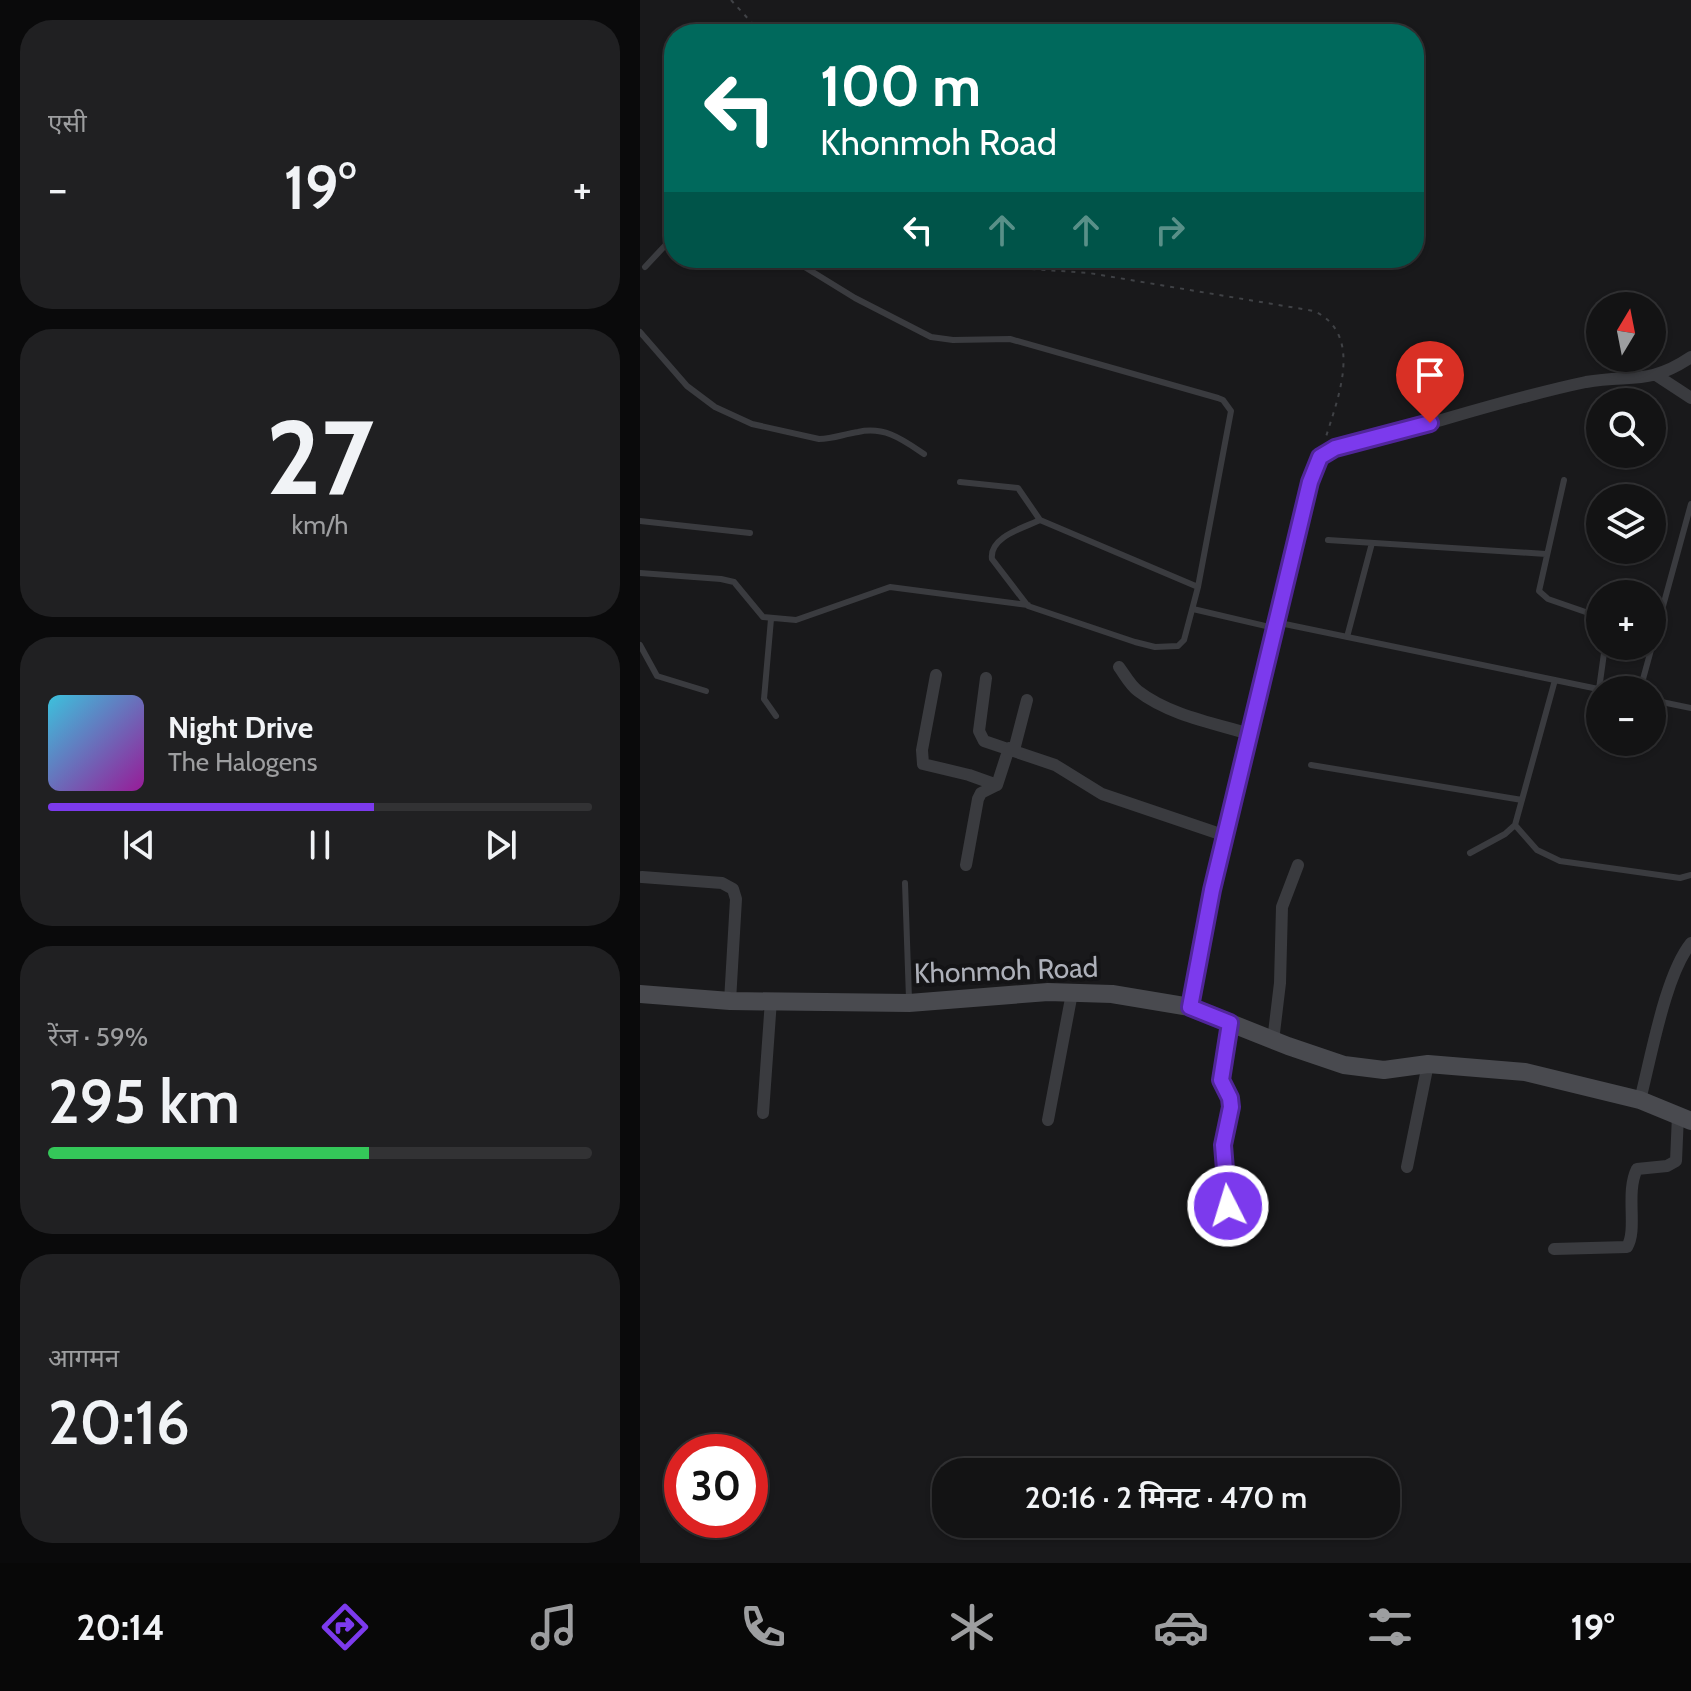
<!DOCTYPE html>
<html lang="hi">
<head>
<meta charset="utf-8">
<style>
  body { margin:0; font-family:Cabin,"Noto Sans Devanagari",sans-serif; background:#202022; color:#f1f3f6; height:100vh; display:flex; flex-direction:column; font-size:30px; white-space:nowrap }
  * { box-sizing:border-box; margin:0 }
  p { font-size:26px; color:#9d9ea0 }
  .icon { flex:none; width:44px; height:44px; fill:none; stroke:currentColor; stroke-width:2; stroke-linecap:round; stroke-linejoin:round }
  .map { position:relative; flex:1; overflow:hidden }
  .details { display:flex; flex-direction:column; gap:20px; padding:20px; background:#0a0a0b; width:640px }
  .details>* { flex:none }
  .top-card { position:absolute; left:24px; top:24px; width:760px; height:244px; border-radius:32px; box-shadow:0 2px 6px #0004,0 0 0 2px #323234; background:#00695c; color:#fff; overflow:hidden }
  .needle { width:52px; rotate:10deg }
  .buttons { position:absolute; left:946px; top:292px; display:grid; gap:16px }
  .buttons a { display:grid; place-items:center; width:80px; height:80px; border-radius:50%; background:#131314; box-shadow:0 2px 6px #0004,0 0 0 2px #323234; font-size:40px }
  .speed { position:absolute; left:24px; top:1434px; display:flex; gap:16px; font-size:40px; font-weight:700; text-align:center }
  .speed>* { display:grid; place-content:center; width:104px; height:104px; border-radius:50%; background:#131314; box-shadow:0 2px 6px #0004,0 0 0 2px #323234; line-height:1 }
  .speed .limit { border:12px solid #d22; background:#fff; color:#111 }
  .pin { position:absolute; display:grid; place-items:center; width:68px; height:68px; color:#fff; margin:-82px -34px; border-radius:50% 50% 50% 0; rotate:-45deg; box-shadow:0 0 8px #0007 }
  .pin .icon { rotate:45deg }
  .me { position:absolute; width:88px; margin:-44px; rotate:355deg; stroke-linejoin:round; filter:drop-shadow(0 0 6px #0008) }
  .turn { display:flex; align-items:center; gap:28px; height:168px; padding:0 24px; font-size:36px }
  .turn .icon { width:104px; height:104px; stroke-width:2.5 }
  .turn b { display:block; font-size:56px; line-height:68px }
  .lanes { display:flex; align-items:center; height:76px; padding:0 24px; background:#0003; justify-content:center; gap:40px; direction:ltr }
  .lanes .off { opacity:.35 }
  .big { font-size:60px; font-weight:600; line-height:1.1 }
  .details .tile { flex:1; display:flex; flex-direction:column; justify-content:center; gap:12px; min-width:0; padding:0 28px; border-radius:32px; background:#202022 }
  .details .dial { align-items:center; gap:0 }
  .dial b { font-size:104px; line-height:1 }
  .song { display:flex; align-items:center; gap:24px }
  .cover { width:96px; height:96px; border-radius:12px; background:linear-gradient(135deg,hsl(190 70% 55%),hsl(300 70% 35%)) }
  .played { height:8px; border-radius:4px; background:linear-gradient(90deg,#7c3aed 60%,#323234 60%) }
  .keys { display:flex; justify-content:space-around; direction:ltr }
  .heat { display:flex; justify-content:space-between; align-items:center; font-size:44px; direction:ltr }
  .charge { height:12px; border-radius:6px; background:linear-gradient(90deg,#34c759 59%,#323234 0) }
  .trip { position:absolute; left:292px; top:1458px; width:468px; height:80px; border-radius:32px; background:#131314; box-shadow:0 2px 6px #0004,0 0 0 2px #323234; font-weight:600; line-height:80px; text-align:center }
  .dock { display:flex; height:128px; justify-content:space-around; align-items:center; background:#080808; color:#9d9ea0 }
  .dock .icon { width:56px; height:56px }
  .dock .current { color:#7c3aed }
  .dock b { font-size:36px; color:#f1f3f6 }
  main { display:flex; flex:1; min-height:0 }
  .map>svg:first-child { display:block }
</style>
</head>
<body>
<main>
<section class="details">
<div class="tile"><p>एसी</p>
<div class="heat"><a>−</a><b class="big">19°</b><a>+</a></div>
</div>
<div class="tile dial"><b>27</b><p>km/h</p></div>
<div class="tile">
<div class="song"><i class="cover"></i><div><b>Night Drive</b><p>The Halogens</p></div></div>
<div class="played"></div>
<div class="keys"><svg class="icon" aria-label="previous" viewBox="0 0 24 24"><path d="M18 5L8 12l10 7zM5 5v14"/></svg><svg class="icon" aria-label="pause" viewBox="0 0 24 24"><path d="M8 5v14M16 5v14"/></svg><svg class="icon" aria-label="next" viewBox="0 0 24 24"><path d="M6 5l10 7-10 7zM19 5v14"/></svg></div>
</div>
<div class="tile"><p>रेंज · 59%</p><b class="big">295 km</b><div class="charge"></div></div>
<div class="tile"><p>आगमन</p><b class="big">20:16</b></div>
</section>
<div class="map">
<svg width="1051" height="1563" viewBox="0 0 1051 1563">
  <rect width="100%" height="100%" fill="#19191b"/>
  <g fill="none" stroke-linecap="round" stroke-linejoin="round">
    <path stroke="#404246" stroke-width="2" stroke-dasharray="4 6" stroke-linecap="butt" d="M 91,0 L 122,34
      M 353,258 L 391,269 L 449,273 L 674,311 C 725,335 697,400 685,440"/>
    <path stroke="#3a3b3f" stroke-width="6" d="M 150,258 L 215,298 L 291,337 L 313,340 L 370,339 L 578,398 L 583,400 L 591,411 L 558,587 L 544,640 L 538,646 L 515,647 L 495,642 L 388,606 L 352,559 C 349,537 383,528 400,520 L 378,488 L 320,482
      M 5,267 L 34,236
      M 0,332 L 47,386 L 75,407 L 112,424 L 179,439 C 193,439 204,434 218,432 C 245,426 263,440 284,454
      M 924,480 L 899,591 L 908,599 L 960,617
      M 400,520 L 558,587
      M 0,521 L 110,533
      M 688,540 L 906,554
      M 0,573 L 81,579 L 94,582 L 123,617 L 156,620 L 250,587 L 388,605
      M 553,609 L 634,628
      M 131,619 L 124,699 L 136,716
      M 635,622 L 963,690
      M 707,637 L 732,543
      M 0,645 L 17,676 L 66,691
      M 959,689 L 965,646
      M 1000,690 L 1051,504
      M 1012,700 L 1051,708
      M 671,765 L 882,800
      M 875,825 L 897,850 L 920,861 L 1040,878 L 1051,875
      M 830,853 L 865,834 L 875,825 L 915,680
      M 265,883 L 269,999"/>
    <path stroke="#3a3b3f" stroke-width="12" d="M 1016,375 L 1051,398
      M 479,667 C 485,675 490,685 498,691 C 529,715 573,723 610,734
      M 296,675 L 282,750 L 283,764 L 329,775 L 357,785
      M 346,678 L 339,731 L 344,741 L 415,765 L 462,794 L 586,836
      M 374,750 L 387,700
      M 326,865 L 338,799 L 341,793 L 357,785 L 369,748
      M 2,877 L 82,883 L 93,889 L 96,899 L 90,1001
      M 550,1007 C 570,903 595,801 618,698 C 636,618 651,534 680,457 C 714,437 753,433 791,423 C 843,408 893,393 946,382 C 991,374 1008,386 1051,357
      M 633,1041 L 640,983 L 642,907 L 658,865
      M 1000,1100 C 1011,1058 1025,975 1051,943
      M 123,1113 L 131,1000
      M 408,1120 L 432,993
      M 767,1167 L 788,1064
      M 588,1206 L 583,1145 L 591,1107 L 590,1098 L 581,1080 L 590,1023
      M 914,1249 L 987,1247 C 998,1229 985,1193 997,1169 L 1027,1166 L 1036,1161 L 1038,1115"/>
    <path stroke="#494a4f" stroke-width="18" d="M 0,994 L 90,1001 L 269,1003 L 408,992 L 472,994 L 550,1007 L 648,1046 L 704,1065 L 744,1070 L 788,1064 L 885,1072 L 1000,1100 L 1051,1121"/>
  </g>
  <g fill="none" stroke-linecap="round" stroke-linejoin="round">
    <g stroke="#51269a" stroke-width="20">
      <path id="route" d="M 588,1206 L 583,1145 L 591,1107 L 590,1098 L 581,1080 L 590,1023 L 550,1007 L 572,890 L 670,482 L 680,457 L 695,448 L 790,423"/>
    </g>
    <use href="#route" stroke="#7c3aed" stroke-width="14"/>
  </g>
  <g text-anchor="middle" stroke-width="8" stroke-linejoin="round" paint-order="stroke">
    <g font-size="28" fill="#adb0b9" stroke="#141416">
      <text transform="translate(366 970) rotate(-2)" y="10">Khonmoh Road</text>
    </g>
  </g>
</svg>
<div class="buttons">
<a><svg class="needle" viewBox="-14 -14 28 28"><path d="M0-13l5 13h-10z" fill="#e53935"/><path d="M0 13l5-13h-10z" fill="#9d9ea0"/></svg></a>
<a><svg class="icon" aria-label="search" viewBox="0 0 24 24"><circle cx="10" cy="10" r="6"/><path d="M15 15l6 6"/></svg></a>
<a><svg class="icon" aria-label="layers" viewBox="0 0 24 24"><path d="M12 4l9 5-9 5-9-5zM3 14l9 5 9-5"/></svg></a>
<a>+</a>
<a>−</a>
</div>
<div class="speed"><div class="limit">30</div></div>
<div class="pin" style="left:790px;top:423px;background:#d93025"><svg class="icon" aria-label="arrive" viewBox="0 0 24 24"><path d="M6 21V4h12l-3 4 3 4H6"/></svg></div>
<svg class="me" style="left:588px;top:1206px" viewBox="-20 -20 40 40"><circle r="17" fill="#7c3aed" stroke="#fff" stroke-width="3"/><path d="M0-11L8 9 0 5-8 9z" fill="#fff"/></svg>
<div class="trip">20:16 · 2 मिनट · 470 m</div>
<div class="top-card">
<div class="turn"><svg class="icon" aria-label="left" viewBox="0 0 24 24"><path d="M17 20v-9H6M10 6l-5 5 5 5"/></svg><div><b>100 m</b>Khonmoh Road</div></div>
<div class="lanes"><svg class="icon" aria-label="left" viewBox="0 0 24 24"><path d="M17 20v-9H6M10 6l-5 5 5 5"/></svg><svg class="icon off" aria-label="ahead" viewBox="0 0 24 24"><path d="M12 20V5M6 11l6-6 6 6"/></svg><svg class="icon off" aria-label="ahead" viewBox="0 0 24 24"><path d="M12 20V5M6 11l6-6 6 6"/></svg><svg class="icon off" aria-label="right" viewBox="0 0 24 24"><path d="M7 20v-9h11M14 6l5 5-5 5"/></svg></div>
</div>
</div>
</main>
<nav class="dock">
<b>20:14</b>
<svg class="icon current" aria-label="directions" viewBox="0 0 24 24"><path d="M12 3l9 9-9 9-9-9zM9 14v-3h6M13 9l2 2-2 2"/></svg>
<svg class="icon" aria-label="music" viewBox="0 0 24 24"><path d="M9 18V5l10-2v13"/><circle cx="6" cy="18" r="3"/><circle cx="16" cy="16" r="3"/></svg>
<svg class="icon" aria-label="phone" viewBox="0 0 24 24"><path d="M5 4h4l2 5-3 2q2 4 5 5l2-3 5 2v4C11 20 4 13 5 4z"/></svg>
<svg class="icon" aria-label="climate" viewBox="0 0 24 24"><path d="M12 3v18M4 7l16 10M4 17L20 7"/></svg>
<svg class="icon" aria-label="car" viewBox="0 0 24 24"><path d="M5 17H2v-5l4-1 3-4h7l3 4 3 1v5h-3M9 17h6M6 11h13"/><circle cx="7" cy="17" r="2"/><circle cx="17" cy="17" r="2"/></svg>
<svg class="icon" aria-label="filters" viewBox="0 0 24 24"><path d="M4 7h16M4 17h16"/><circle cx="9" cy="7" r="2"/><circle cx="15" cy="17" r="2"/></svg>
<b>19°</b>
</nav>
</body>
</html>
